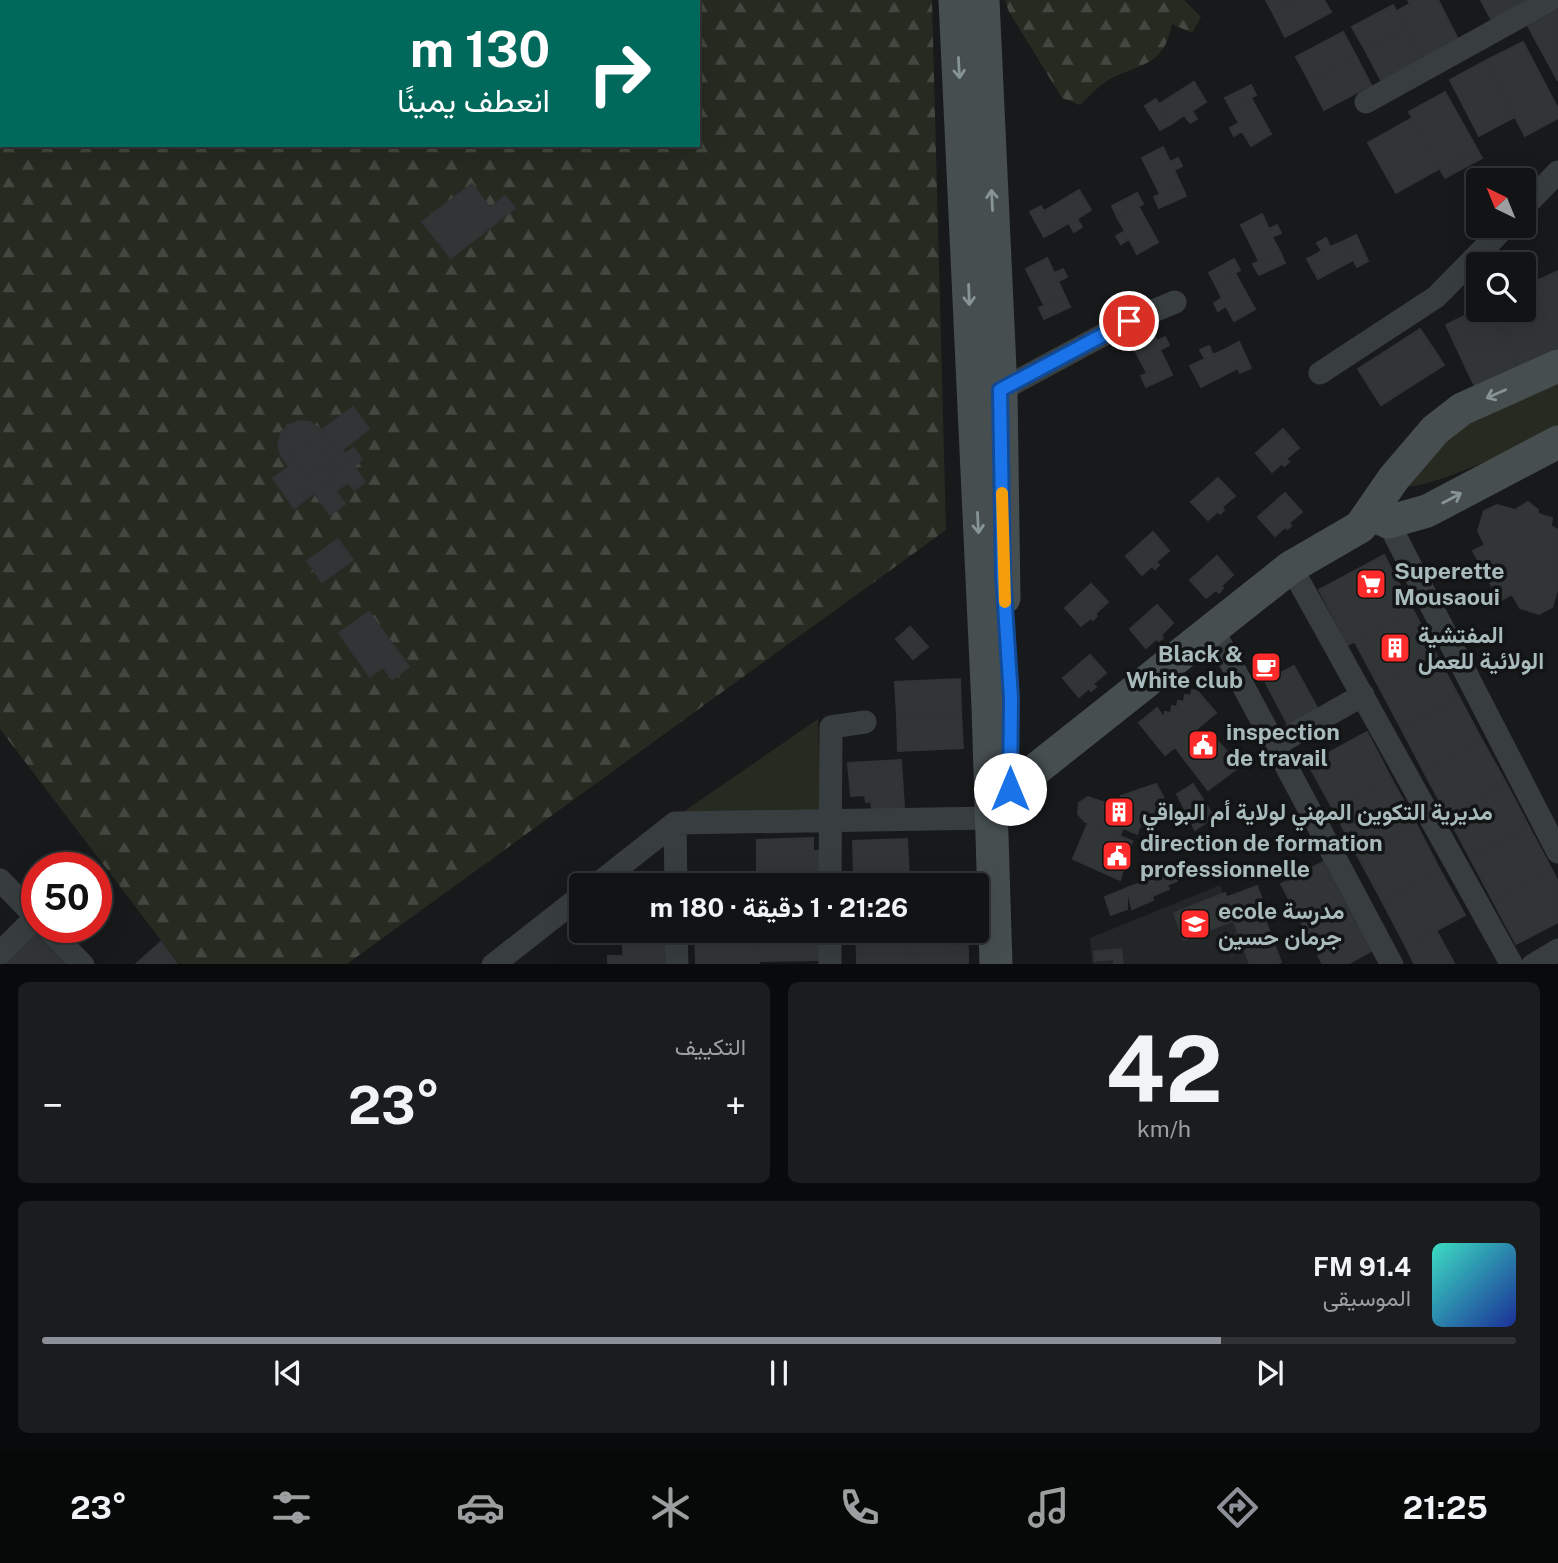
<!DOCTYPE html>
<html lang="ar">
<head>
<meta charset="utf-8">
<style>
  body { margin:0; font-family:"Public Sans",Vazirmatn,sans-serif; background:#1a1c1d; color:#f1f3f6; direction:rtl; height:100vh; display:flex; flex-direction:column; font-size:26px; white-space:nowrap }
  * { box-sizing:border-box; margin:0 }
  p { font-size:23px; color:#9c9ea0 }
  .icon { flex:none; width:38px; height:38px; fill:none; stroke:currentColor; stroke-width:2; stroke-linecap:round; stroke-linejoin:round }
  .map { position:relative; height:964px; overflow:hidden; direction:ltr }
  .side { display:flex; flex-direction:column; gap:18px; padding:18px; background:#090a0b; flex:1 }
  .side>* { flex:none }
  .guide { position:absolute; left:0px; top:0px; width:700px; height:147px; box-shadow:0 7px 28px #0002,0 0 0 2px #303234; direction:rtl; background:#00695c; color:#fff; overflow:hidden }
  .needle { width:46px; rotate:317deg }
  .buttons { position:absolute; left:1466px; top:168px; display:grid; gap:14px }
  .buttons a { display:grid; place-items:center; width:70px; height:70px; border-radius:7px; background:#111314; box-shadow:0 7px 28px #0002,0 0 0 2px #303234; font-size:35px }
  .speed { position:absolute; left:21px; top:852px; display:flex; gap:14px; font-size:35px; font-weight:700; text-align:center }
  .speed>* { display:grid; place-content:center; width:91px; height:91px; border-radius:50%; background:#111314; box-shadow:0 7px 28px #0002,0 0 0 2px #303234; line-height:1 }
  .speed .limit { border:10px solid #d22; background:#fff; color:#111 }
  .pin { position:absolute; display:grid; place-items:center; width:60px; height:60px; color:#fff; margin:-30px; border:4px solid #fff; border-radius:50%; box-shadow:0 2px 7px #0007 }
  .me { position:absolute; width:77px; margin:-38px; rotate:0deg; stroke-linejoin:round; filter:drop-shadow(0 0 5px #0008) }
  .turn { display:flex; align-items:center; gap:24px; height:147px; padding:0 35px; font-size:32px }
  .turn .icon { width:91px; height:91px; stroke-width:2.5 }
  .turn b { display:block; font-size:49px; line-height:60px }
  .big { font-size:52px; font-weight:700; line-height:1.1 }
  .side .widget { flex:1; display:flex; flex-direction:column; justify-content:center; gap:10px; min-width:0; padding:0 24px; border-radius:10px; background:#1a1c1d }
  .side .dial { align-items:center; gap:0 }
  .dial b { font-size:91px; line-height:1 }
  .song { display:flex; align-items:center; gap:21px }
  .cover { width:84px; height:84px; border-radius:10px; background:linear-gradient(135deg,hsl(170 70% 55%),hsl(230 70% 35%)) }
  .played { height:7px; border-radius:4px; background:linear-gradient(90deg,#8c9099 80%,#303234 80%) }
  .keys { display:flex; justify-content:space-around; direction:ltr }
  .heat { display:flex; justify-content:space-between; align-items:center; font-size:38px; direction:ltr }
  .side .tiles { flex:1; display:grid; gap:18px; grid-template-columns:1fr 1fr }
  .widget:last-child { grid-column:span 2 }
  .trip { position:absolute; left:569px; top:873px; width:420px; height:70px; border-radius:7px; background:#111314; box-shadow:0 7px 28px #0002,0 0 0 2px #303234; font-weight:700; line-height:70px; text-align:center; direction:rtl }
  .menu { display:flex; height:112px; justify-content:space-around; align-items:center; background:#070808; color:#9c9ea0 }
  .menu .icon { width:49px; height:49px }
  .menu .selected { color:#8c9099 }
  .menu b { font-size:32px; color:#f1f3f6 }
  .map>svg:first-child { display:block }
</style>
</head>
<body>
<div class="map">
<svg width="1558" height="965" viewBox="0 0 1558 965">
  <defs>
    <pattern id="forest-firs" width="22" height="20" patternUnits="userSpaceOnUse" patternTransform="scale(1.75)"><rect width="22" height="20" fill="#262a21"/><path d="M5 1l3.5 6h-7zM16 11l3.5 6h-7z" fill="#43473f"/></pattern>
  </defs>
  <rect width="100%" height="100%" fill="#17191a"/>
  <path fill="#232627" d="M 1220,885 L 1225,898 L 1257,886 L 1265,908 L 1261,910 L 1281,962 L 1275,965 L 1092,964 L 1090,938 Z"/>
  <path fill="#262a21" d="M 1558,377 L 1558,429 C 1536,439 1421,494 1406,485 L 1446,432 Z
    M 818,719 L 821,812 L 683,812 Z"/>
  <path fill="url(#forest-firs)" d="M 37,0 L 932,0 L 946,530 L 347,964 L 179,964 L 0,729 L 0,36 L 2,34 L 2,145 L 698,145 L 698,2 L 35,2 Z
    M 1005,0 L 1184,0 L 1201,17 L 1192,33 L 1172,24 C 1164,67 1141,63 1110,79 C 1099,85 1089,97 1080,105 L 1062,98 L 1009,12 Z"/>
  <path fill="#323536" stroke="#313436" stroke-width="2" d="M 1266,0 L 1298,0 L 1273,13 Z
    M 1298,0 L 1324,0 L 1331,12 L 1285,37 L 1273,13 Z
    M 1408,0 L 1438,0 L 1459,41 L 1423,60 L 1397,11 L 1410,4 Z
    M 1481,0 L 1535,0 L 1493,23 Z
    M 1393,5 L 1406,28 L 1365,50 L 1352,27 Z
    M 1558,10 L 1558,81 L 1528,26 Z
    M 1406,28 L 1423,60 L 1382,82 L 1365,50 Z
    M 1343,32 L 1356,56 L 1309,81 L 1296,57 Z
    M 1523,42 L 1558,109 L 1558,118 L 1525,136 L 1485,61 Z
    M 1356,56 L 1371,85 L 1324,110 L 1309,81 Z
    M 1487,60 L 1516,116 L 1479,136 L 1450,80 Z
    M 1194,82 L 1206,102 L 1192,111 L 1197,119 L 1190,123 L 1184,115 L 1171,124 L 1159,104 Z
    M 1251,85 L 1256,95 L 1231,109 L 1225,98 Z
    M 1445,92 L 1482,158 L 1445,178 L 1409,112 Z
    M 1251,98 L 1271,134 L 1251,146 L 1242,131 L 1234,136 L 1230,128 L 1239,123 L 1231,109 Z
    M 1156,99 L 1171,124 L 1160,130 L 1145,106 Z
    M 1412,118 L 1440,168 L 1396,193 L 1368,143 Z
    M 1163,147 L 1170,162 L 1178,158 L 1182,166 L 1174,170 L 1181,185 L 1160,194 L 1142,158 Z
    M 472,184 L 490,208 L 505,196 L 515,208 L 451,258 L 422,222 Z
    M 1181,185 L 1186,196 L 1159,208 L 1154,197 Z
    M 1079,190 L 1091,210 L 1077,219 L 1082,227 L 1074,232 L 1069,223 L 1055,231 L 1044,211 Z
    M 1137,193 L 1143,204 L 1117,217 L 1112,206 Z
    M 1041,206 L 1055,231 L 1044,237 L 1030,212 Z
    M 1138,206 L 1158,242 L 1137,254 L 1129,239 L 1121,244 L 1116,236 L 1125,231 L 1117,217 Z
    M 1262,214 L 1269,229 L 1277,225 L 1281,233 L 1272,237 L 1280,252 L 1259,261 L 1241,225 Z
    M 1356,235 L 1368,261 L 1357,267 L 1344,241 Z
    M 1326,238 L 1330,247 L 1344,241 L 1353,260 L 1318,279 L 1307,259 L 1322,251 L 1317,243 Z
    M 1280,252 L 1285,263 L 1259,275 L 1253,264 Z
    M 1047,258 L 1054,273 L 1063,269 L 1067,277 L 1058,281 L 1065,296 L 1044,305 L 1026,269 Z
    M 1234,259 L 1240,270 L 1215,284 L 1209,273 Z
    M 1558,271 L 1558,348 L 1528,285 Z
    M 1235,273 L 1255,309 L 1234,321 L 1226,306 L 1218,311 L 1214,303 L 1222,298 L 1215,284 Z
    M 1532,294 L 1558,349 L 1519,368 L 1492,310 L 1524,310 L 1524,298 Z
    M 1065,296 L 1070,307 L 1044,319 L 1039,308 Z
    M 1479,309 L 1492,310 L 1519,368 L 1476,389 L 1446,325 Z
    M 1149,326 L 1157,341 L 1165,337 L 1169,345 L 1160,350 L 1167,364 L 1147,373 L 1128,337 Z
    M 1420,329 L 1444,365 L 1381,405 L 1358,369 Z
    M 1239,342 L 1251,368 L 1240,373 L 1228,348 Z
    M 1209,346 L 1213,355 L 1228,348 L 1238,368 L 1201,387 L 1190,366 L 1205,359 L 1200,350 Z
    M 1167,364 L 1172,375 L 1146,387 L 1141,376 Z
    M 353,407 L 369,429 L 342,450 L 345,454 L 354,448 L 362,460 L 353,466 L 365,482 L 354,490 L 349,482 L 336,491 L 345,504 L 330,515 L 314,493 L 294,508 L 273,478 L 289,467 L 279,449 L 281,432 L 298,421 L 310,422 L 321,431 Z
    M 353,407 L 369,429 L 337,453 L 321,431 Z
    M 304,421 L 318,427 L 337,453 L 342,450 L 351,462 L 308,493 L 304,487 L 296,493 L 281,473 L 289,467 L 281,455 L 278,443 L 287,425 Z
    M 1283,429 L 1299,448 L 1286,459 L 1289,462 L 1284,466 L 1282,463 L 1272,472 L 1256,453 Z
    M 315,437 L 331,459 L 328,461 L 333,468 L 326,473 L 321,466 L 306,477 L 290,455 Z
    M 354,448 L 362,460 L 353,466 L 345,454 Z
    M 351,462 L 365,482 L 354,490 L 340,470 Z
    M 340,470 L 349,482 L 336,491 L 327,479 Z
    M 281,473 L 296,493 L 304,487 L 308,493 L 312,490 L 314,493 L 294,508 L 273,478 Z
    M 1218,478 L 1235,496 L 1222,507 L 1224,510 L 1220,514 L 1218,511 L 1208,520 L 1191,502 Z
    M 327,479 L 345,504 L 330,515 L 312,490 Z
    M 1285,493 L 1302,512 L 1289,523 L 1291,526 L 1287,529 L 1285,527 L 1275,536 L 1258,517 Z
    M 1528,502 L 1538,510 L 1538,514 L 1552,518 L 1551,526 L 1558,530 L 1558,588 L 1552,607 L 1539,614 L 1520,608 L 1512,594 L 1500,601 L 1473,551 L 1485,545 L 1478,531 L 1484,511 L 1497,505 L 1515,510 Z
    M 1153,532 L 1169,551 L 1156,562 L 1159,565 L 1155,569 L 1152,566 L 1142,575 L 1126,556 Z
    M 338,539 L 353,560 L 322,582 L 307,561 Z
    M 1384,555 L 1413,610 L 1348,645 L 1319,590 Z
    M 1217,556 L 1233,575 L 1221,586 L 1223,588 L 1219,593 L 1216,590 L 1206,598 L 1190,580 Z
    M 1091,584 L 1108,602 L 1095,614 L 1097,616 L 1093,620 L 1091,618 L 1081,626 L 1065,608 Z
    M 1157,605 L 1173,623 L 1161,635 L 1163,638 L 1159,641 L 1156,639 L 1146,648 L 1130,629 Z
    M 1413,610 L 1436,654 L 1378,685 L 1355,642 Z
    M 369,612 L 409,667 L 392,679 L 383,667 L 370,677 L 339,633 Z
    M 910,627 L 928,647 L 913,659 L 896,639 Z
    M 1436,654 L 1459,697 L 1401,728 L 1378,685 Z
    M 1090,655 L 1106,673 L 1093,684 L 1096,687 L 1091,691 L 1089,688 L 1079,697 L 1063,678 Z
    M 1294,666 L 1319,711 L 1289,727 L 1265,681 Z
    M 960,679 L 961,714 L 897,717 L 895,682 Z
    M 1192,690 L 1197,691 L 1216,713 L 1193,732 L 1203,744 L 1213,736 L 1240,766 L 1208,790 L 1175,747 L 1165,755 L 1139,723 L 1157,708 L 1164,718 L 1165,712 L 1171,713 L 1172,706 L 1177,707 L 1178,701 L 1184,702 L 1185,695 L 1191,696 Z
    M 1459,697 L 1482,740 L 1424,772 L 1401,728 Z
    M 961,714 L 963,748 L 898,751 L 897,717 Z
    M 1367,732 L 1391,778 L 1333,809 L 1308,764 Z
    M 1482,740 L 1506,783 L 1447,815 L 1424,772 Z
    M 901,760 L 904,807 L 872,809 L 871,801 L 866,802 L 865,795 L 851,796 L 848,763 Z
    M 1391,778 L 1416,824 L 1357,855 L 1333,809 Z
    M 1506,783 L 1529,827 L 1470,858 L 1447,815 Z
    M 1156,784 L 1166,802 L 1152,831 L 1140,825 L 1137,834 L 1123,828 L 1120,836 L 1085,822 L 1078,814 L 1079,803 L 1088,797 L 1121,808 L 1124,802 L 1120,800 L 1121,796 Z
    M 1193,784 L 1214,817 L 1195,830 L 1177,794 Z
    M 1088,823 L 1132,841 L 1120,880 L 1073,859 Z
    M 1416,824 L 1440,870 L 1382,901 L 1357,855 Z
    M 1529,827 L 1552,870 L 1493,901 L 1470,858 Z
    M 813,838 L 813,851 L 822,851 L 822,881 L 757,882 L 757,840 Z
    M 907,839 L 909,877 L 854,879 L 853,841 Z
    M 80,855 L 90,868 L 64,868 Z
    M 1323,862 L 1346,905 L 1304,928 L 1281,884 Z
    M 1440,870 L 1465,915 L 1406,947 L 1382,901 Z
    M 1552,870 L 1558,882 L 1558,922 L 1516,944 L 1493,901 Z
    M 1173,871 L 1177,881 L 1167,885 L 1169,889 L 1152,896 L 1153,900 L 1132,909 L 1127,888 Z
    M 965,874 L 966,886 L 909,886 L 909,877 Z
    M 909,877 L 909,886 L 854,886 L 854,879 Z
    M 757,882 L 758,886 L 695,886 L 695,884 Z
    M 1257,886 L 1265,908 L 1261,909 L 1281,962 L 1275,965 L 1250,965 L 1225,898 Z
    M 1127,888 L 1127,909 L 1111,915 L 1105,897 Z
    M 1225,893 L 1235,920 L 1184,940 L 1174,913 Z
    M 1346,905 L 1371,951 L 1346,965 L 1323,965 L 1304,928 Z
    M 1436,930 L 1455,965 L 1415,965 L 1406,947 Z
    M 695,931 L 758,931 L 759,961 L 696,963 Z
    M 758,931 L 823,931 L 823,960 L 759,961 Z
    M 856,931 L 910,931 L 911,954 L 857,956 Z
    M 910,931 L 967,931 L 968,952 L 911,954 Z
    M 34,933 L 65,964 L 2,965 L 2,964 Z
    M 665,936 L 666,965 L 608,965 L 608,956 L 623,956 L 623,938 Z
    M 161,942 L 178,965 L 135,965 Z
    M 1121,949 L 1123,965 L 1114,965 L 1114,959 L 1095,961 L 1094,952 Z
    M 968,952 L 968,965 L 912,965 L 911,954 Z
    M 911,954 L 912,965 L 857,965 L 857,956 Z
    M 759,961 L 759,965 L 696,965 L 696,963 Z"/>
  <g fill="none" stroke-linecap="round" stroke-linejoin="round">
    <path stroke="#383e3f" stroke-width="23" d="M 1366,102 L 1550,0
      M 1524,207 L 1558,172
      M 1320,373 L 1436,297 L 1506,226
      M 1001,390 L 1129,321 L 1175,302
      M 1377,524 L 1388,522 L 1558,852
      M 1291,567 L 1512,965
      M 1212,628 L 1275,745
      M 1363,695 L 1275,745 L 1392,965
      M 675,823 L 676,886
      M 0,880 L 37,918
      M 595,886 L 675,823 L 992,818 L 998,808
      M 830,886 L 831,727 L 865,722
      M 47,928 L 83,965
      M 676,931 L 677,965
      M 830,931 L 830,965
      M 0,953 L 36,917
      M 493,965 L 581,896
      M 1533,965 L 1558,950"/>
    <path stroke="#464e4f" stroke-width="33" d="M 955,0 L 988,707 L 996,965
      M 983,0 L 1001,390 L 1004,598
      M 1388,522 L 1427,511 L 1558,442
      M 1011,789 L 1291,567 L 1360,527 L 1394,478 L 1435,430 L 1462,409 L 1558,366"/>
  </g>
  <defs><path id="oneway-shaft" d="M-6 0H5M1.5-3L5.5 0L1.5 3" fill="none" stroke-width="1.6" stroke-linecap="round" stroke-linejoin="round" transform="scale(1.75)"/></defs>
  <g stroke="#869495">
    <use href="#oneway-shaft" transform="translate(959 68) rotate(87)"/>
    <use href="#oneway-shaft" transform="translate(992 200) rotate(-93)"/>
    <use href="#oneway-shaft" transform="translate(969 295) rotate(88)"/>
    <use href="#oneway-shaft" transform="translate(1496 394) rotate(156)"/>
    <use href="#oneway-shaft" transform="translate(1452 498) rotate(-28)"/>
    <use href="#oneway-shaft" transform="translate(978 523) rotate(87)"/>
  </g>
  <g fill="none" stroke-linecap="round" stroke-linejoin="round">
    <g stroke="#114b97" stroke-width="18">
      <path id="route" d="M 1010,789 L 1011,698 L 1003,575 L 1000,390 L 1129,321"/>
    </g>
    <use href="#route" stroke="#1a73e8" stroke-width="12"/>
    <path stroke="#f59e0b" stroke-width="12" d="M 1002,493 L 1005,602"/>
  </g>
  <defs>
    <g id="supermarket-square" transform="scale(1.575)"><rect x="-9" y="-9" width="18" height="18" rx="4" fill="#ff2b2a" stroke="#121415"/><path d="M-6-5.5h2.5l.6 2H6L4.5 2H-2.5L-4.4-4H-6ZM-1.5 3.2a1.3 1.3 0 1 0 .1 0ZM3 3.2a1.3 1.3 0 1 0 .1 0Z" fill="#fff"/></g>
    <g id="building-square" transform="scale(1.575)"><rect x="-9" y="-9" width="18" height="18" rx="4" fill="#ff2b2a" stroke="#121415"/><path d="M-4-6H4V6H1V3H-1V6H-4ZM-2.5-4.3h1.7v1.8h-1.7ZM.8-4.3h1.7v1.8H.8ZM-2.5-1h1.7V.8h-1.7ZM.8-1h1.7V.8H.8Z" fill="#fff"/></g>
    <g id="cafe-square" transform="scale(1.575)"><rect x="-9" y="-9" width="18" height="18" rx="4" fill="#ff2b2a" stroke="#121415"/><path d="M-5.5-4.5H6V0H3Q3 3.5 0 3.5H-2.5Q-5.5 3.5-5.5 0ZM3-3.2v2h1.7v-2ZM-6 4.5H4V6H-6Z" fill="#fff"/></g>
    <g id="civic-square" transform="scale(1.575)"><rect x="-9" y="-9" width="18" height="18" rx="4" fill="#ff2b2a" stroke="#121415"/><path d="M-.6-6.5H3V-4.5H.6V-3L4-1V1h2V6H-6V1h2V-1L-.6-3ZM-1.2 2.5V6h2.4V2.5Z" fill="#fff"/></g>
    <g id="school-square" transform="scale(1.575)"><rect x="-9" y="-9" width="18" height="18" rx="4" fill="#ff2b2a" stroke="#121415"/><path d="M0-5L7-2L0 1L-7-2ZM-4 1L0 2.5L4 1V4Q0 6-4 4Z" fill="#fff"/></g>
  </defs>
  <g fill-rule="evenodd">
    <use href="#supermarket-square" x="1371" y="584"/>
    <use href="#building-square" x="1395" y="648"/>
    <use href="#cafe-square" x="1266" y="667"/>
    <use href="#civic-square" x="1203" y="745"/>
    <use href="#building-square" x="1119" y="812"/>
    <use href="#civic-square" x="1117" y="856"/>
    <use href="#school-square" x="1195" y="924"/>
  </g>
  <g text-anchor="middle" stroke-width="7" stroke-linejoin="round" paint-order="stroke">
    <g font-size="23" font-weight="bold" fill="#a8babb" stroke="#121415" text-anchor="start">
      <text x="1394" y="579">Superette<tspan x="1394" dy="26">Mousaoui</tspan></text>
      <text x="1418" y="643">المفتشية<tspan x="1418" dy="26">الولائية للعمل</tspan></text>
      <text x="1243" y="662" text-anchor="end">Black &amp;<tspan x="1243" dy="26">White club</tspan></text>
      <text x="1226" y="740">inspection<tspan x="1226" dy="26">de travail</tspan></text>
      <text x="1142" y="820">مديرية التكوين المهني لولاية أم البواقي</text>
      <text x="1140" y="851">direction de formation<tspan x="1140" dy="26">professionnelle</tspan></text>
      <text x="1218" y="919">ecole مدرسة<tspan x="1218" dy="26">جرمان حسين</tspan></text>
    </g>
  </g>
</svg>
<div class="buttons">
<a><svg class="needle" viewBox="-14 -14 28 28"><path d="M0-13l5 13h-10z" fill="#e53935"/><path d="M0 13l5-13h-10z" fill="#9c9ea0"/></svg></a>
<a><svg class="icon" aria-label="search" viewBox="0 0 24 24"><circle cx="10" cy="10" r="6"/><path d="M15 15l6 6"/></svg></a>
</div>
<div class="speed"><div class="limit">50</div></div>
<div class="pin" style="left:1129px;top:321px;background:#d93025"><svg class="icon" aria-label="arrive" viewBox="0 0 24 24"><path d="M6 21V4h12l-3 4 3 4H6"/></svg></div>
<svg class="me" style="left:1010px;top:789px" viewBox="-20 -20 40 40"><circle r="19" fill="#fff"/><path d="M0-13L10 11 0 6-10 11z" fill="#1a73e8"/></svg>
<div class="trip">21:26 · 1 دقيقة · 180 m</div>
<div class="guide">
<div class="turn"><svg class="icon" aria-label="right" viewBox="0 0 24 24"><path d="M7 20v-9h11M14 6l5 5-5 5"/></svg><div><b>130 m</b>انعطف يمينًا</div></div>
</div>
</div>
<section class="side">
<div class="tiles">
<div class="widget dial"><b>42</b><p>km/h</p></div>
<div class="widget"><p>التكييف</p>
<div class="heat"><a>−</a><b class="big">23°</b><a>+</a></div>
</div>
<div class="widget">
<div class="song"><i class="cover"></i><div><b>91.4 FM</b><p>الموسيقى</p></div></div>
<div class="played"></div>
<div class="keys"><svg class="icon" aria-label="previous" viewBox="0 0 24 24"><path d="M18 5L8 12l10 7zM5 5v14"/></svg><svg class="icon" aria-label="pause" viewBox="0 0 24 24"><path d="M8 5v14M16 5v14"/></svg><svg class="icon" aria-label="next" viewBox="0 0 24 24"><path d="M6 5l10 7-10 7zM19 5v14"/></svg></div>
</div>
</div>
</section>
<nav class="menu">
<b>21:25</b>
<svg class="icon selected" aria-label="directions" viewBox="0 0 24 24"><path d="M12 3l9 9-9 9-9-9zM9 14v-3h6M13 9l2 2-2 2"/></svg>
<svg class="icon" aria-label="music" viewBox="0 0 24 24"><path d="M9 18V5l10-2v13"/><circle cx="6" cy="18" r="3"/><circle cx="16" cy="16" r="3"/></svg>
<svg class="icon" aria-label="phone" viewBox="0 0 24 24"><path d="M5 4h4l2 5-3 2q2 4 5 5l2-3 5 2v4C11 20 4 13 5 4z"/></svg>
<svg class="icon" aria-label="climate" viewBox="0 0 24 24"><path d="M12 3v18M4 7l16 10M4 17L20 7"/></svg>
<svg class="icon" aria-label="car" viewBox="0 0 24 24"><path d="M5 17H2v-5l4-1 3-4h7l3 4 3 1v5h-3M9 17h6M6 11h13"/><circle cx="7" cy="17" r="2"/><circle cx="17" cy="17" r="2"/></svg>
<svg class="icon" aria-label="filters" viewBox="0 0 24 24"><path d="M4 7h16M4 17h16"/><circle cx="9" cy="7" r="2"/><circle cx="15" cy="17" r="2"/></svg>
<b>23°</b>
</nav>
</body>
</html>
